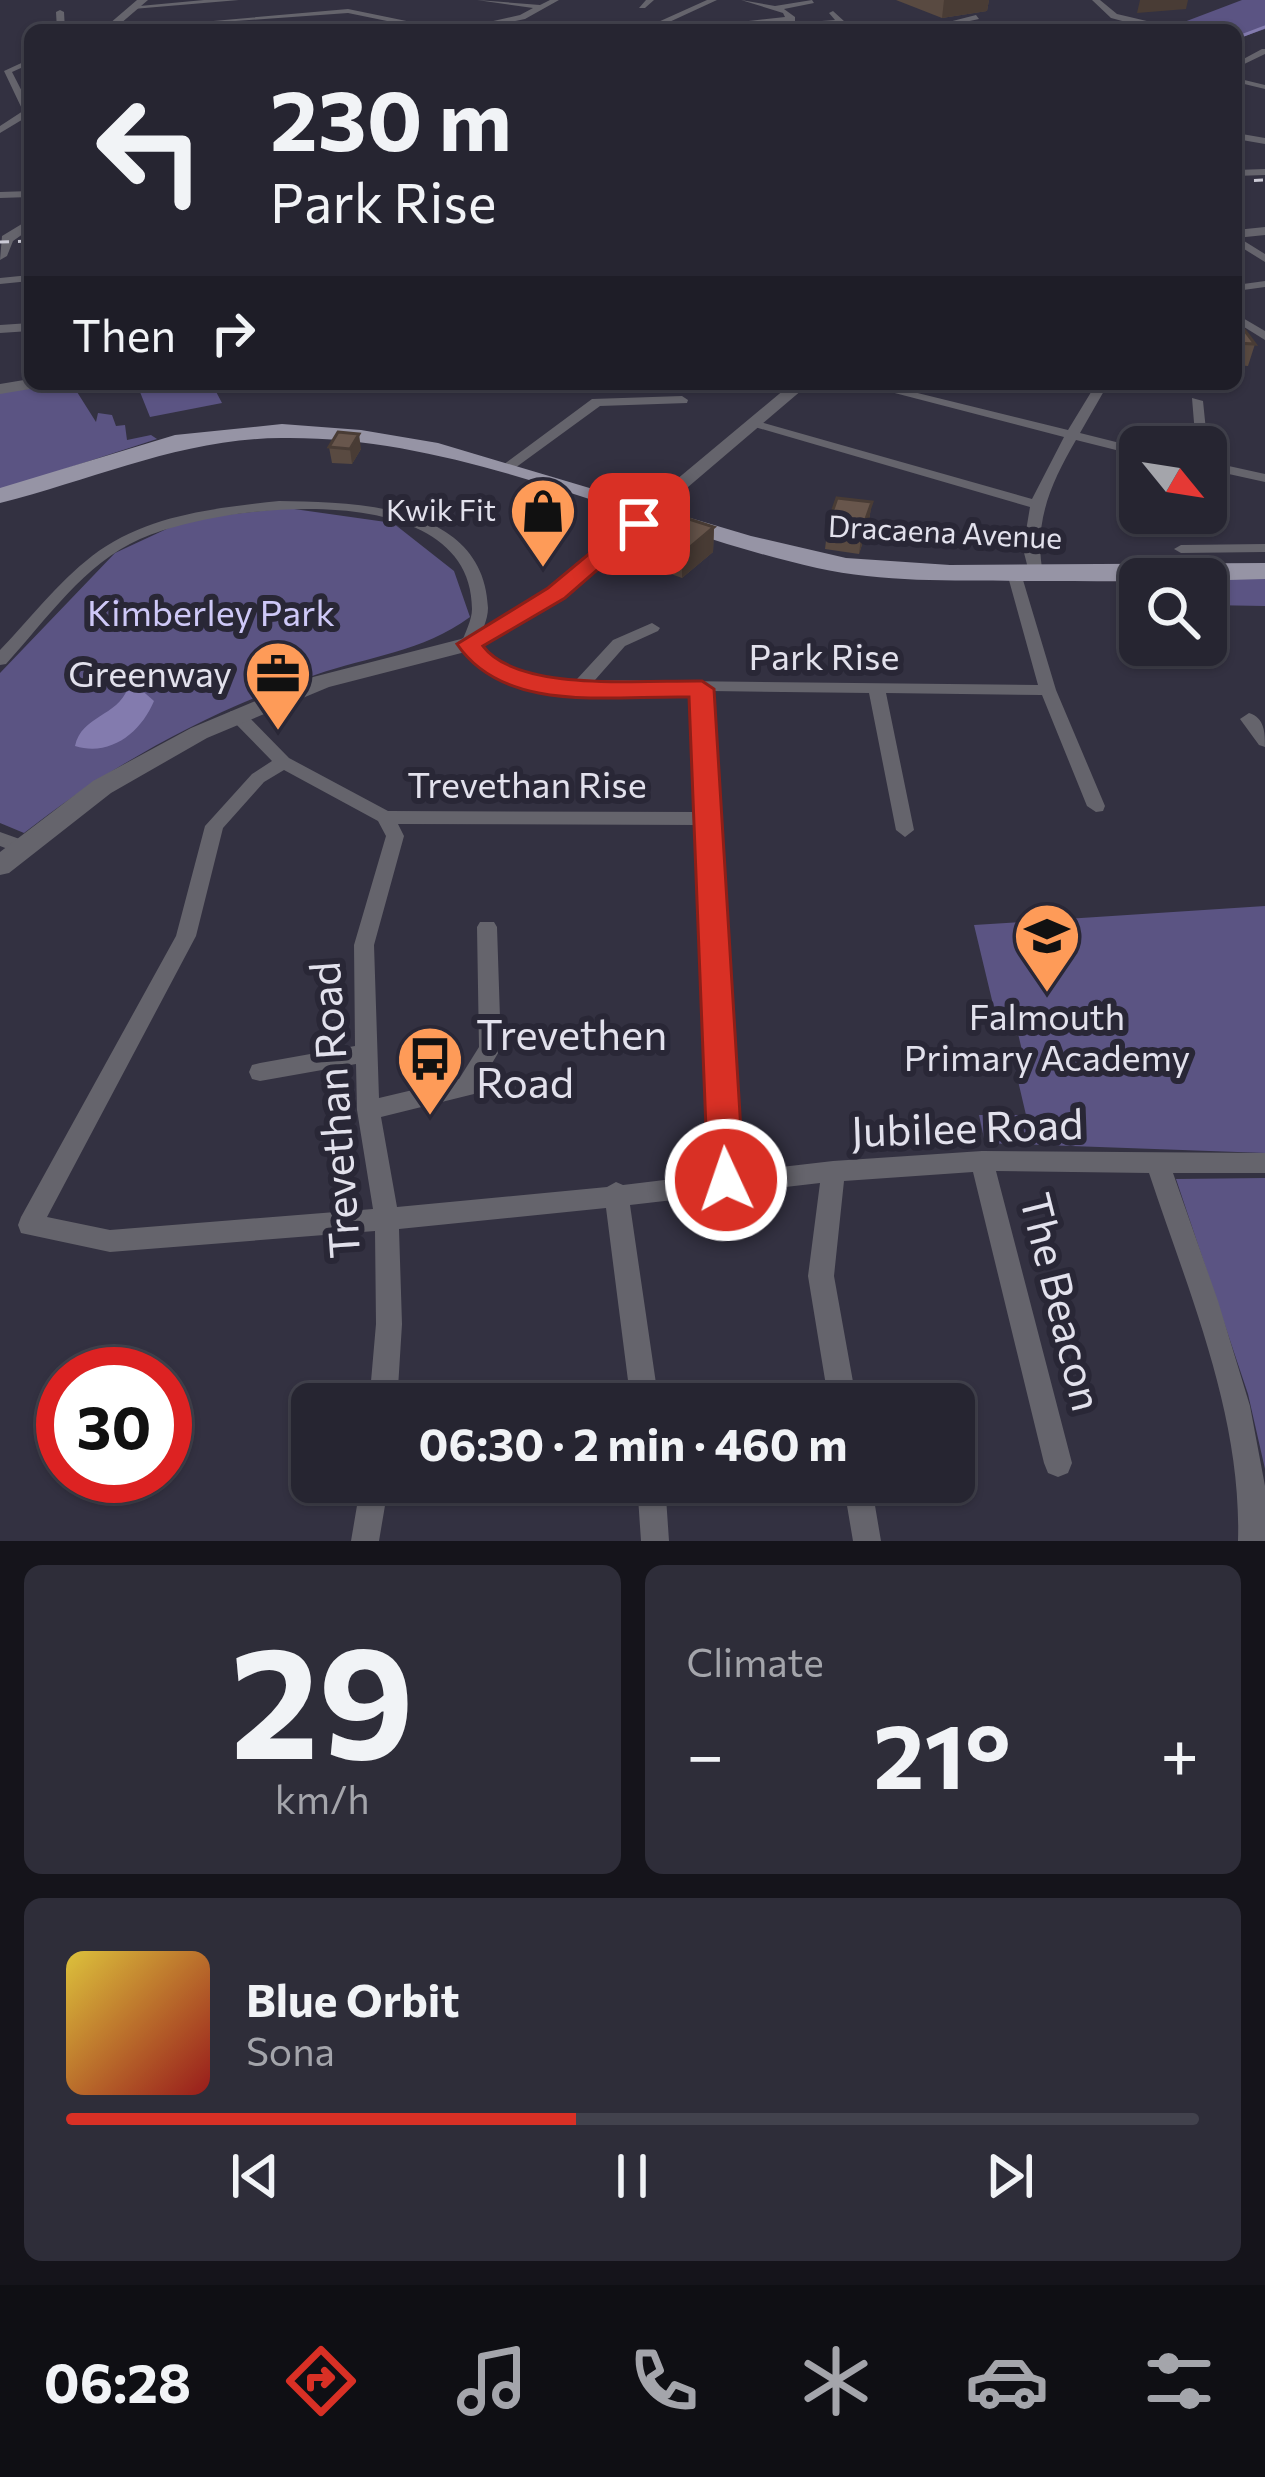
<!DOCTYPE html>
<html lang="en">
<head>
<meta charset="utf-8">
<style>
  body { margin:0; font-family:Commissioner,sans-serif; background:#2e2d39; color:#f1f3f6; height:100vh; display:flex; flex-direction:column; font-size:45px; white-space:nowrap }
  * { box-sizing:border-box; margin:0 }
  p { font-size:39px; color:#a4a5ab }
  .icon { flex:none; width:66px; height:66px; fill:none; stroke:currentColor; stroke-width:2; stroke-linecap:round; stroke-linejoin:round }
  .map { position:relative; height:1541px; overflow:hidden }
  .panel { display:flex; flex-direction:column; gap:24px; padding:24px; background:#15141b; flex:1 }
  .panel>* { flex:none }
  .guide { position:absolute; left:24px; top:24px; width:1218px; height:366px; border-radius:18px; box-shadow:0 3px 9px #0004,0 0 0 3px #42424d; background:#262531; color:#f1f3f6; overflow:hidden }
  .needle { width:78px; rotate:120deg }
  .buttons { position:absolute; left:1119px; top:426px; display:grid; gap:24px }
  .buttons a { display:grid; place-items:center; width:108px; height:108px; border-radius:18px; background:#262531; box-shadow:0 3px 9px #0004,0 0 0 3px #42424d; font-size:60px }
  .speed { position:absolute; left:36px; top:1347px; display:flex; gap:24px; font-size:60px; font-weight:700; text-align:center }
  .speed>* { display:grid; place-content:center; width:156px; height:156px; border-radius:50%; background:#262531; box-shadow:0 3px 9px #0004,0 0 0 3px #42424d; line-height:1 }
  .speed .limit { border:18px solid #d22; background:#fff; color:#111 }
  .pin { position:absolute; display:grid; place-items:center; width:102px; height:102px; color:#fff; margin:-51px; border-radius:24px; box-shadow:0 6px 18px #0006 }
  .me { position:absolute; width:132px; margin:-66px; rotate:357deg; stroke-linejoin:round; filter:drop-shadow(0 0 9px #0008) }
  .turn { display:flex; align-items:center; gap:42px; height:252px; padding:0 48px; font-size:54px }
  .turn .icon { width:156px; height:156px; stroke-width:2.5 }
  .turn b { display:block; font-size:84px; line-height:102px }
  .then { display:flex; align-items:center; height:114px; padding:0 48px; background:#0003; gap:24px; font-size:45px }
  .big { font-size:90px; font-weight:700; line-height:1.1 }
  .panel .widget { flex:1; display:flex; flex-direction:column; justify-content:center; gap:18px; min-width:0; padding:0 42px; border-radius:18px; background:#2e2d39 }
  .panel .dial { align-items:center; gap:0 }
  .dial b { font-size:156px; line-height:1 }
  .song { display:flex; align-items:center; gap:36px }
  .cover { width:144px; height:144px; border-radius:18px; background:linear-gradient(135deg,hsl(50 70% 55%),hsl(0 70% 35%)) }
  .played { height:12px; border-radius:6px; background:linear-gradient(90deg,#d93025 45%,#42424d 45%) }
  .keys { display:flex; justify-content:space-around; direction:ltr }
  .heat { display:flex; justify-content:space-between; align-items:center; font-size:66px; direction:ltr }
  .panel .tiles { flex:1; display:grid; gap:24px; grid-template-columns:1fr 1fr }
  .widget:last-child { grid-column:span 2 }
  .trip { position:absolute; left:291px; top:1383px; width:684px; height:120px; border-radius:18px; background:#262531; box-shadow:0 3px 9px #0004,0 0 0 3px #42424d; font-weight:700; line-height:120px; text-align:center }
  .menu { display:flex; height:192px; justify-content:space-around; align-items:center; background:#0f0f14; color:#a4a5ab }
  .menu .icon { width:84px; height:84px }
  .menu .current { color:#d93025 }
  .menu b { font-size:54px; color:#f1f3f6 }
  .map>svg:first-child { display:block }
</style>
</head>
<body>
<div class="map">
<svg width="1265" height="1541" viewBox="0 0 1265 1541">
  <rect width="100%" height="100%" fill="#333141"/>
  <path fill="#5b5483" d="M 1242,0 L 1265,0 L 1265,29 L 1236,39 L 1236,30 L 1163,30 Z
    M 72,384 L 96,422 L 98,413 L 112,415 L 116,426 L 125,425 L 127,440 L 151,435 L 157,439 L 0,490 L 0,392 Z
    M 154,384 L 212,384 L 222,403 L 150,417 L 138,387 Z
    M 287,508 L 393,523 L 454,571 L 470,617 C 422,652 370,656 315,675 C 209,711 112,764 24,833 L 0,823 L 0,673 L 115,553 L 188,519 Z
    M 1265,576 L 1265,606 L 1206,605 L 1206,579 Z
    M 1265,906 L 1265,1153 L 985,1143 L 979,1115 L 1026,1115 L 1015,1068 L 1026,1067 L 1015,1021 L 997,1021 L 974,925 Z
    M 1265,1178 L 1265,1469 L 1248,1394 L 1176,1179 Z"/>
  <path fill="#837bae" d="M 138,687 L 154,701 C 141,732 111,757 75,746 C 82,715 117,717 128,688 Z"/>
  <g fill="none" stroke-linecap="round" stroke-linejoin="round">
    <path stroke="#837bae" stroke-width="3" d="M 1236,38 L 1265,27"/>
    <path fill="#65646c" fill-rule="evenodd" d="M 204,0 L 239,0 L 133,9 L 129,7 Z
      M 477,0 L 540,5 L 550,0 L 559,0 L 525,19 L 480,28 L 426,29 L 348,13 L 111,30 L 348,9 L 426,25 L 480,24 L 520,15 L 533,8 Z
      M 646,0 L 654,0 L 645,8 L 639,8 Z
      M 707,0 L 717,0 L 652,30 L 606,23 L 610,21 L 647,27 Z
      M 741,0 L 775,6 L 812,0 L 814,3 L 784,9 L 795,17 L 795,23 L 835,20 L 829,13 L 833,11 L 845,22 L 797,27 L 799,30 L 791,30 L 787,22 L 728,27 L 731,23 L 785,17 L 783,13 Z
      M 1092,0 L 1100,0 L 1117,14 L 1151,22 L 1156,30 L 1111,18 Z
      M 60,10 L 64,12 L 65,30 L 57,30 L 56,12 Z
      M 976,15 L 979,19 L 942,27 L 944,30 L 936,30 L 933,26 Z
      M 1262,49 L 1265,49 L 1265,54 L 1236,68 L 1236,63 Z
      M 30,59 L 30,64 L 12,72 L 30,107 L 30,115 L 0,133 L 0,126 L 23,111 L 4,71 Z
      M 1236,78 L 1265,85 L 1265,89 L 1236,82 Z
      M 1236,133 L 1265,138 L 1265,144 L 1236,139 Z
      M 1265,169 L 1265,175 L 1236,176 L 1236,170 Z
      M 30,191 L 30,197 L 0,198 L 0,192 Z
      M 1236,236 L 1265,254 L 1265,262 L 1236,244 Z
      M 30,275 L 30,281 L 0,284 L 0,278 Z
      M 1265,281 L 1265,287 L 1236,291 L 1236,285 Z
      M 1236,314 L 1265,331 L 1265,340 L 1236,322 Z
      M 30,323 L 30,331 L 0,333 L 0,325 Z
      M 860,384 L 881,384 L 1068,430 L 1096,384 L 1108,384 L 1080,433 L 1140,448 L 1140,456 L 1076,440 C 1051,483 1033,523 1043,573 L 1035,578 L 1030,576 L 1023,549 L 1030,507 L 748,425 L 760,422 L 1032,499 L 1064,437 Z
      M 682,396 L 688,400 L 687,403 L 600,406 L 515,468 L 505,468 L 503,465 L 592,399 Z
      M 1192,398 L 1203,401 L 1208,450 L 1206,447 L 1196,447 Z
      M 1206,461 L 1265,474 L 1265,482 L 1206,469 Z
      M 279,501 C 356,502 484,504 488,608 C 488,620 481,633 477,644 C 503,682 535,679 577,679 L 613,640 L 652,623 L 660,628 L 658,631 L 625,646 L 595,680 L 1038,685 L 1007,573 L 1015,568 L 1020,570 L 1056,690 L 1105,806 L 1103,811 L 1096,812 L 1087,806 L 1042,695 L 886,693 L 914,830 L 905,837 L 896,830 L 869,693 L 711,691 L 737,1172 L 833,1161 L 982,1151 L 1265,1153 L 1265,1173 L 1173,1173 L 1218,1301 L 1250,1406 L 1265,1486 L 1265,1541 L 1238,1541 C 1242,1414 1188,1291 1149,1173 L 996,1171 L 1072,1463 L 1068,1473 L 1058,1477 L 1048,1473 L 1044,1463 L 973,1172 L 844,1181 L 834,1276 L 857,1404 L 829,1404 L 808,1276 L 820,1183 L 630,1205 L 659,1404 L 631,1404 L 606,1208 L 399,1229 L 402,1324 L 397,1404 L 369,1404 L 376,1324 L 375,1231 L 110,1252 L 21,1233 L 18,1225 L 21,1217 L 176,936 L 205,826 L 252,774 L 272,761 L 231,719 L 228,715 L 231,711 L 243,711 L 289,758 L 388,811 L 699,812 L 694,691 L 586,690 L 578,693 L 571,690 C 520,689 491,689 461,644 C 465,633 472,620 472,609 C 472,474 220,503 140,539 C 85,563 46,620 6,664 L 0,665 L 0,650 C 30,619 57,583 92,556 C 145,515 215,508 279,501 ZM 284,770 L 378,821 L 386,836 L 354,945 L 355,1046 L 260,1063 L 252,1065 L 249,1072 L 252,1079 L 260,1081 L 356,1064 L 357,1110 L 373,1209 L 110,1230 L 47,1217 L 196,936 L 223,828 L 264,782 ZM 398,824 L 699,825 L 714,1174 L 623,1185 L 616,1182 L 607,1187 L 397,1207 L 381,1117 L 474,1094 L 501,1048 L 497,927 L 494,922 L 480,922 L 477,927 L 479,1047 L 459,1079 L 379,1098 L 374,945 L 404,836 Z
      M 1265,544 L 1265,552 L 1181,553 L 1174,549 L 1181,545 Z
      M 1249,713 C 1265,718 1265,733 1265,747 L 1259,745 L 1240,719 Z
      M 0,832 L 28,842 L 31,847 L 28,852 L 21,854 L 0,846 Z
      M 361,1482 L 389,1482 L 379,1541 L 351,1541 Z
      M 637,1482 L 665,1482 L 669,1541 L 641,1541 Z
      M 843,1482 L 871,1482 L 881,1541 L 853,1541 Z"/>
    <path fill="#65646c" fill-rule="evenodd" d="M 137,0 L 148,0 L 113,30 L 102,30 Z
      M 30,219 L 30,229 L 13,241 L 7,256 L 0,260 L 2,236 Z
      M 1265,227 L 1265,235 L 1236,238 L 1236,230 Z
      M 30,379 L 30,384 L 38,384 L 36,388 L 0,394 L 0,384 Z
      M 791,384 L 809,384 L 539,614 L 477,649 L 329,687 L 207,738 L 111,793 L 9,873 L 0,875 L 0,852 L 93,781 L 191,728 L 313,677 L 461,639 L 525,606 Z"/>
    <path fill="#9694a5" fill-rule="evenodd" d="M 282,424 L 361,430 L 438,443 L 751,536 L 846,558 L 950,565 L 1265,563 L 1265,579 C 1183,582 1108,581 1024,581 C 955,580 885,583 817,568 C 639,528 466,435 281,438 C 180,439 96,479 0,503 L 0,488 L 175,435 Z"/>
    <path stroke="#cccbd6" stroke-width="3" stroke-dasharray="9 9" stroke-linecap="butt" d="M 1236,181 L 1265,180
      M 0,242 L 30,241"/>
  </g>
  <path fill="#594a41" d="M 896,0 L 989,0 L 987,11 L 942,18 Z
    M 1236,319 L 1255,344 L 1248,366 L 1236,365 Z
    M 329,447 L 361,449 L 352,464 L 332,463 Z
    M 872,502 L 868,526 L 859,554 L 825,549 L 828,524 Z
    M 714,527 L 713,552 L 682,578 L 652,567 L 653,542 Z"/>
  <path fill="#493c35" d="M 944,0 L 989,0 L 987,11 L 942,18 Z
    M 1140,0 L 1188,0 L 1186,9 L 1137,13 Z
    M 359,434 L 361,449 L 352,464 L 350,449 Z
    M 872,502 L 868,526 L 859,554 L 862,530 Z
    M 714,527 L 713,552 L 682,578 L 682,554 Z"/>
  <path fill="#68564c" stroke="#493c35" stroke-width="3" d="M 1236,319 L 1255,344 L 1236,343 Z
    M 338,432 L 359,434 L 350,449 L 329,447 Z
    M 837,498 L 872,502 L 862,530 L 828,524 Z
    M 689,519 L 714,527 L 682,554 L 653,542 L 677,522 Z"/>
  <path fill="#d93025" stroke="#8d1f18" stroke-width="3" d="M 631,519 L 650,524 L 565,598 L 483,646 C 518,693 646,680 702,681 L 714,689 L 744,1180 L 739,1191 L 726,1196 L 713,1191 L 708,1180 L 689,697 C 613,695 505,715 457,644 L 548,588 Z"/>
  <defs>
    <g id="shop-pin" transform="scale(3.45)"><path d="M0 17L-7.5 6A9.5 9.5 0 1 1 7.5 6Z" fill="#fe9b58" stroke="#292736"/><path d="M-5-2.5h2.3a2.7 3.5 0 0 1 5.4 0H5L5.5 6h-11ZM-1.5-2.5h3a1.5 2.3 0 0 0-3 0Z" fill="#111"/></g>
    <g id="office-pin" transform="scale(3.45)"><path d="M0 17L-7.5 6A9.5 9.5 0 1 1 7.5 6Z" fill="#fe9b58" stroke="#292736"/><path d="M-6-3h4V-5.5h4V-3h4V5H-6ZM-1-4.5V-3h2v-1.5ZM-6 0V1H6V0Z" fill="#111"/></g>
    <g id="school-pin" transform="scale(3.45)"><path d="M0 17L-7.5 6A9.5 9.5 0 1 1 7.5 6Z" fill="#fe9b58" stroke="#292736"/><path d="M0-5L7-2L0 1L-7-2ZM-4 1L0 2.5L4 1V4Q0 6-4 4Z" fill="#111"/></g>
    <g id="bus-pin" transform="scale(3.45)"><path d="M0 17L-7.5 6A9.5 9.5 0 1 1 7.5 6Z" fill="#fe9b58" stroke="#292736"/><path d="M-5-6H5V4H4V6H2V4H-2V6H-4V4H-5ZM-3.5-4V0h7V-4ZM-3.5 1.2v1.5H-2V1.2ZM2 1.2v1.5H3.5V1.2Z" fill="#111"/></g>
  </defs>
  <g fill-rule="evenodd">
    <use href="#shop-pin" x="543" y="511"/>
    <use href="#office-pin" x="278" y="674"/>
    <use href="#school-pin" x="1047" y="936"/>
    <use href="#bus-pin" x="430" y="1059"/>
  </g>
  <g text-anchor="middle" stroke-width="12" stroke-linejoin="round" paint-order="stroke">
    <g font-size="30" fill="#e2e1ec" stroke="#292736" text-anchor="end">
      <text x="496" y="521">Kwik Fit</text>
    </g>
    <g font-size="30" fill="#e2e1ec" stroke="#292736">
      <text transform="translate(945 533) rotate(3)" y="10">Dracaena Avenue</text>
    </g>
    <g font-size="36" fill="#cec8f7" stroke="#292736">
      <text x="211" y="626">Kimberley Park</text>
    </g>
    <g font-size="36" fill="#e2e1ec" stroke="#292736">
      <text x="824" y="670">Park Rise</text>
      <text x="527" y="798">Trevethan Rise</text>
    </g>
    <g font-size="36" fill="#e2e1ec" stroke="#292736" text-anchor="end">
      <text x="232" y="687">Greenway</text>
      <text x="1047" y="1030" text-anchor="middle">Falmouth<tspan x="1047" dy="41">Primary Academy</tspan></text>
    </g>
    <g font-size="42" fill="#e2e1ec" stroke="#292736" text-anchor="start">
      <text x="476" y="1050">Trevethen<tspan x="476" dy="48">Road</tspan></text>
    </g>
    <g font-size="42" fill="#e2e1ec" stroke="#292736">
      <text transform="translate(335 1110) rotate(-94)" y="15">Trevethan Road</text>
      <text transform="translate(967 1128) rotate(-2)" y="15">Jubilee Road</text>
      <text transform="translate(1061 1302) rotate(76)" y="15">The Beacon</text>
    </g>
  </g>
</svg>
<div class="buttons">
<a><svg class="needle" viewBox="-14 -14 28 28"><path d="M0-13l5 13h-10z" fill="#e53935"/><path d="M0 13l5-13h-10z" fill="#a4a5ab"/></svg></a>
<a><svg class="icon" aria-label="search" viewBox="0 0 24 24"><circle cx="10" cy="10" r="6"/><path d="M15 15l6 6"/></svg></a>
</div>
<div class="speed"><div class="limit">30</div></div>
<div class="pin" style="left:639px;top:524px;background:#d93025"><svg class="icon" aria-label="arrive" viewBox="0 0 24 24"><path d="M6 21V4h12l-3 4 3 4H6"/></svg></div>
<svg class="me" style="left:726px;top:1180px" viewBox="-20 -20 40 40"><circle r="17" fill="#d93025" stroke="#fff" stroke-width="3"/><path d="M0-11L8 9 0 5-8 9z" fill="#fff"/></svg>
<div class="trip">06:30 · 2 min · 460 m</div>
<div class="guide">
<div class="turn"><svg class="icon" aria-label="left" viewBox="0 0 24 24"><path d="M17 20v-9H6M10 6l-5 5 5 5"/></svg><div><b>230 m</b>Park Rise</div></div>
<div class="then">Then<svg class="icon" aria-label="right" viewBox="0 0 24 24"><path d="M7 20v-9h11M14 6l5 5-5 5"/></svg></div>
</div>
</div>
<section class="panel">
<div class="tiles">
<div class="widget dial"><b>29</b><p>km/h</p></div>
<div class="widget"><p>Climate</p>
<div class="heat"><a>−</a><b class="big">21°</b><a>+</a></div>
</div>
<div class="widget">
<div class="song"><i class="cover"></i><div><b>Blue Orbit</b><p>Sona</p></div></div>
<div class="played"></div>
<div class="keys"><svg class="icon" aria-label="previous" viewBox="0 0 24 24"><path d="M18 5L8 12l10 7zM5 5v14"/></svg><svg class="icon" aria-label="pause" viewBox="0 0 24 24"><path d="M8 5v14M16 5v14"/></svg><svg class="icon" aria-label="next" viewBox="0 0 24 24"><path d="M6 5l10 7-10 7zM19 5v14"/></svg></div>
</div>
</div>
</section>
<nav class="menu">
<b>06:28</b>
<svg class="icon current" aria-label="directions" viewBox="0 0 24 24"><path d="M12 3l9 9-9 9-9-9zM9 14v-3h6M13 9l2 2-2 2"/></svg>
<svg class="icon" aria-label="music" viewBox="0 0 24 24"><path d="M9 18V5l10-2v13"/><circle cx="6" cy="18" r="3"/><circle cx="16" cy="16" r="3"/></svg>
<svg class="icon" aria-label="phone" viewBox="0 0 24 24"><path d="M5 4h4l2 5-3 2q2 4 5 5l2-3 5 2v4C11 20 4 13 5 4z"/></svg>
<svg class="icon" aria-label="climate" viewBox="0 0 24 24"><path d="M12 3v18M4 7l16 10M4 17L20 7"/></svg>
<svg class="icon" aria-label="car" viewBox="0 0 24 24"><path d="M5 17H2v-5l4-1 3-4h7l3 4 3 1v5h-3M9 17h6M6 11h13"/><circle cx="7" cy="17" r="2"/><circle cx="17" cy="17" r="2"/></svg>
<svg class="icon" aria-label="filters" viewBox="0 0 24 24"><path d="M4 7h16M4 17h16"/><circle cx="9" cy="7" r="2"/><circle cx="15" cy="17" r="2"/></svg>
</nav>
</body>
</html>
